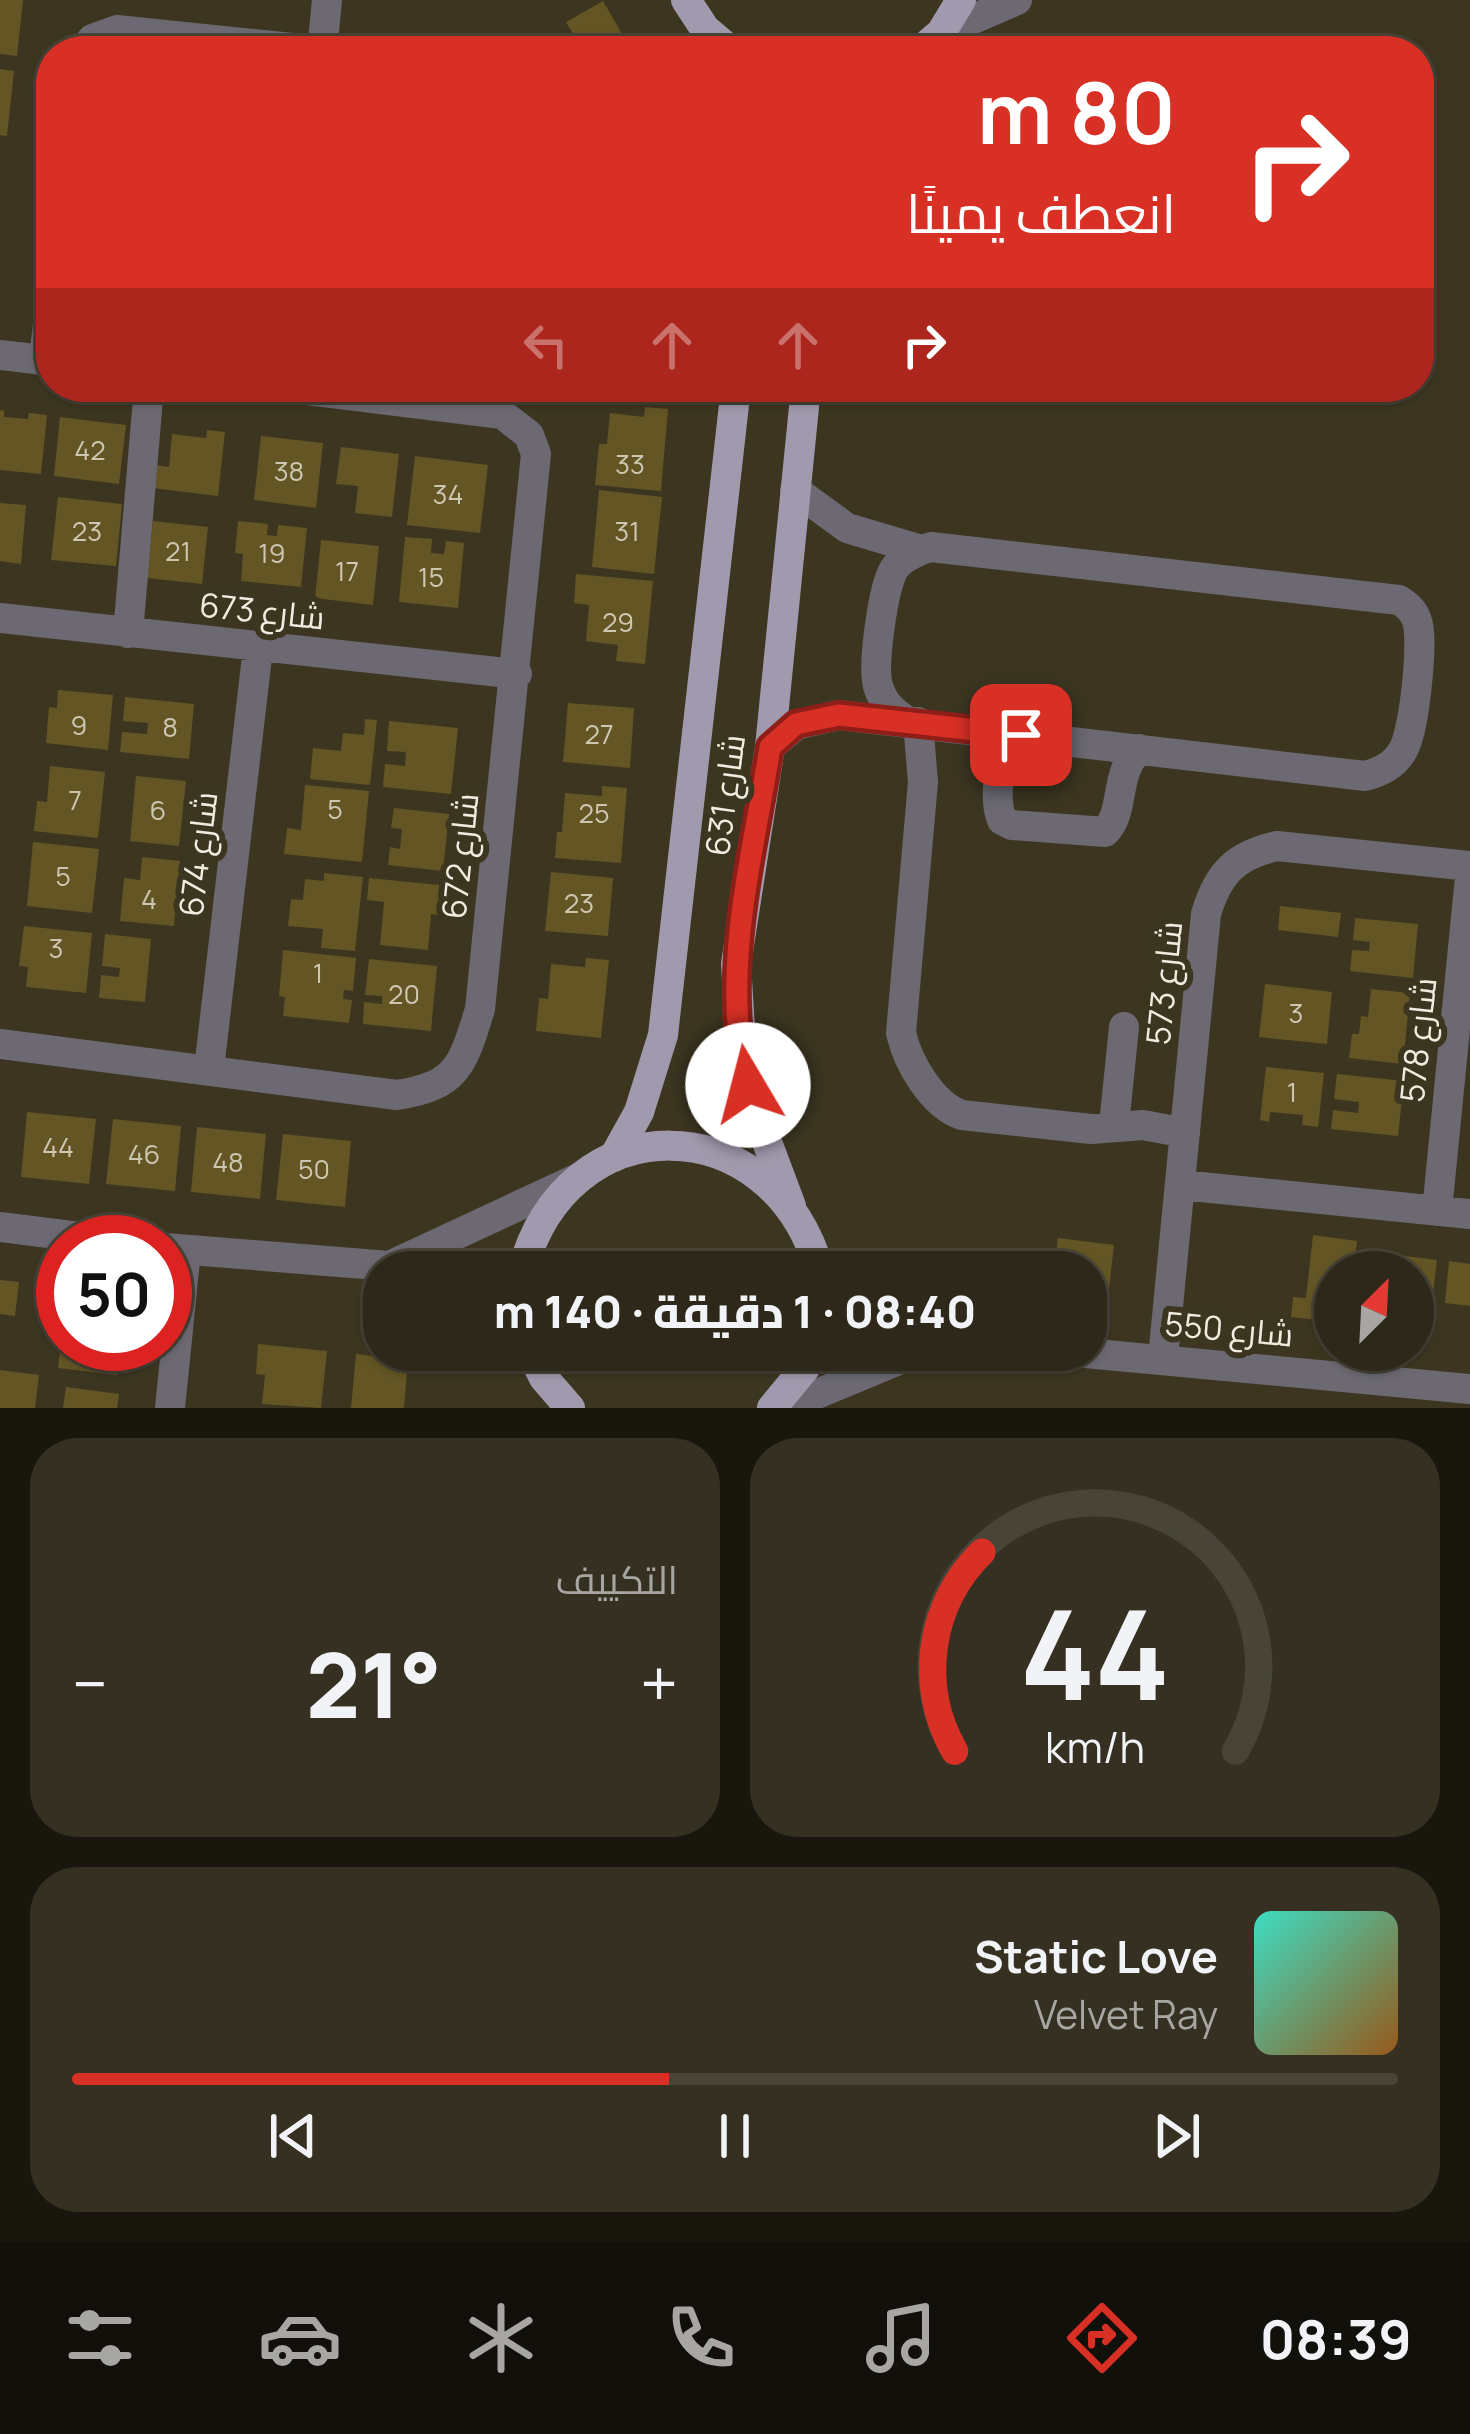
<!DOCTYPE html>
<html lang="ar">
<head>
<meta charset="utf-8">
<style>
  body { margin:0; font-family:Manrope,Cairo,sans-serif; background:#353022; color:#f1f3f6; direction:rtl; height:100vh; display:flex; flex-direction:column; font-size:45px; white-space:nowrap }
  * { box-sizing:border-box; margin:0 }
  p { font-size:39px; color:#a7a6a2 }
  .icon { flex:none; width:66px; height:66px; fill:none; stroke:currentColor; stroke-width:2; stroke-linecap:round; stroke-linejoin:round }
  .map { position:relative; height:1408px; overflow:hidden; direction:ltr }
  .drawer { display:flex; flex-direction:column; gap:30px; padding:30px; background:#19160e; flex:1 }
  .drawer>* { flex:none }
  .hud { position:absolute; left:36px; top:36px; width:1398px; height:366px; border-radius:48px; box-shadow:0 3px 9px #0004,0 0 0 3px #484438; direction:rtl; background:#d93025; color:#fff; overflow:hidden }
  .needle { width:78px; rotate:24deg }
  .buttons { position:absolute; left:1314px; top:1251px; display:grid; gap:24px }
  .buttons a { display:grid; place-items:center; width:120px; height:120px; border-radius:50%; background:#2d2819; box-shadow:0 3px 9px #0004,0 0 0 3px #484438; font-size:60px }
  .speed { position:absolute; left:36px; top:1215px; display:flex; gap:24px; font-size:60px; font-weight:700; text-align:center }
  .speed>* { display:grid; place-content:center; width:156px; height:156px; border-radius:50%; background:#2d2819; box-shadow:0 3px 9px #0004,0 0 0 3px #484438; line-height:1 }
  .speed .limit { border:18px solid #d22; background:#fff; color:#111 }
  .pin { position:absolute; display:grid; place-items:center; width:102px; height:102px; color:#fff; margin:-51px; border-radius:24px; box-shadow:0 6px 18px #0006 }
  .me { position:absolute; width:132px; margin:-66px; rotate:352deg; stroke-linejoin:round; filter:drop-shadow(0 0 9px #0008) }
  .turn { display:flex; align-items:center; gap:42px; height:252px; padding:0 60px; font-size:54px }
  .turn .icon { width:156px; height:156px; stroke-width:2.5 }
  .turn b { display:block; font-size:84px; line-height:102px }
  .lanes { display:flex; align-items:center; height:114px; padding:0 60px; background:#0003; justify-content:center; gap:60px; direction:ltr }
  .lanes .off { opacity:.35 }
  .big { font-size:90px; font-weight:800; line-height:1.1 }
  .drawer .tile { flex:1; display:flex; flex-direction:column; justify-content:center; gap:18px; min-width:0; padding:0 42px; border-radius:48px; background:#353022 }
  .drawer .dial { align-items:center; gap:0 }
  .dial svg { height:312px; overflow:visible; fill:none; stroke:#484438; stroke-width:7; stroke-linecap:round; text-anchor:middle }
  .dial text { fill:#f1f3f6; stroke:none }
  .song { display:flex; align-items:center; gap:36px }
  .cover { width:144px; height:144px; border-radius:18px; background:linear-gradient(135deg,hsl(170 70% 55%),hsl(30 70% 35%)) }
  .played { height:12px; border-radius:6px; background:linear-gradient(90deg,#d93025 45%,#484438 45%) }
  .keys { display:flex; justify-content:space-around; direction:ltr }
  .heat { display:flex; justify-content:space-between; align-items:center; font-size:66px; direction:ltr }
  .drawer .tiles { flex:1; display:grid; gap:30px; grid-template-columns:1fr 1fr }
  .tile:last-child { grid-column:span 2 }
  .trip { position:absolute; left:363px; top:1251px; width:744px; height:120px; border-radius:48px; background:#2d2819; box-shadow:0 3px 9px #0004,0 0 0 3px #484438; font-weight:800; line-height:120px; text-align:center; direction:rtl }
  .menu { display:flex; height:192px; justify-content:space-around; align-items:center; background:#12100a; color:#a7a6a2 }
  .menu .icon { width:84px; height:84px }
  .menu .on { color:#d93025 }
  .menu b { font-size:54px; color:#f1f3f6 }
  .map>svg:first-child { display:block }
</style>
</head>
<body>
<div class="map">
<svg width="1470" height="1408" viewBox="0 0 1470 1408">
  <rect width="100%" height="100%" fill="#3c3621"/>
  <path fill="#635524" d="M 0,0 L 23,0 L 17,56 L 0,54 Z
    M 603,1 L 632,51 L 583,51 L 566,22 Z
    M 0,69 L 14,71 L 7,136 L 0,135 Z
    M 645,407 L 668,409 L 661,491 L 595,485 L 599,444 L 607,444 L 610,413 L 644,417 Z
    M 0,410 L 4,411 L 4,417 L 28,419 L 29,413 L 47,415 L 41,474 L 0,470 Z
    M 60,417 L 126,425 L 119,484 L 54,476 Z
    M 207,430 L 225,432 L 218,496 L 152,488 L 155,465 L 169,467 L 172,434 L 206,438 Z
    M 261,436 L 323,443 L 316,508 L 254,500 Z
    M 341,447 L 399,454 L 392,517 L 355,513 L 358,486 L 336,484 Z
    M 415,456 L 488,465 L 480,533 L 407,525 Z
    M 599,490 L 662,497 L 654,574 L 592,567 Z
    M 58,497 L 122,504 L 116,566 L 51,560 Z
    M 0,503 L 26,505 L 21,564 L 0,561 Z
    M 153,521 L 208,527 L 202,584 L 147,578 Z
    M 238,521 L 268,524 L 267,535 L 277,536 L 278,525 L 307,528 L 301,587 L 241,581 L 243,554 L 235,553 Z
    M 405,537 L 432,539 L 431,553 L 444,554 L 446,541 L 464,543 L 458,608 L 399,602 Z
    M 321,540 L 379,546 L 373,605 L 315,598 Z
    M 576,574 L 653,581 L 645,664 L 616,661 L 618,645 L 586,641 L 589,605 L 574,603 Z
    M 58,690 L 113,695 L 108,750 L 46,743 L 49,707 L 57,708 Z
    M 125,697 L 194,704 L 189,759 L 120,752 L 122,732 L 147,734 L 148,723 L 123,721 Z
    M 568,703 L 634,708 L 630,768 L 563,762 Z
    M 365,719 L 377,720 L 370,785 L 310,779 L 313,748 L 341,751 L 343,733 L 364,735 Z
    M 389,721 L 458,728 L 451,794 L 383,787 L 385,764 L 405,766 L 406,752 L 387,751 Z
    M 50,766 L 105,772 L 98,838 L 34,831 L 37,801 L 47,802 Z
    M 136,776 L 186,781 L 179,846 L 130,841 Z
    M 305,785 L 369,791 L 362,862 L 284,854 L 287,828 L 301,830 Z
    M 602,786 L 627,788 L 621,863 L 555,858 L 557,832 L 562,832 L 565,793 L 602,796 Z
    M 394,808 L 449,814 L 443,871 L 388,865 L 390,847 L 400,849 L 402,829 L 391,828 Z
    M 33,842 L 99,849 L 92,913 L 27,906 Z
    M 142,857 L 180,861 L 174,926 L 120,921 L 124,878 L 140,880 Z
    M 551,872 L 613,878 L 608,936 L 545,931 Z
    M 324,873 L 363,877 L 355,951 L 321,948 L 323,929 L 288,926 L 291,899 L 303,900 L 305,879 L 324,881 Z
    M 369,878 L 450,886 L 448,916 L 431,914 L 428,950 L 380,945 L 384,902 L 367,900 Z
    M 1280,906 L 1341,913 L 1338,937 L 1278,930 Z
    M 1355,918 L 1418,924 L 1413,978 L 1350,971 L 1352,950 L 1369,951 L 1370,942 L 1353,940 Z
    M 24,926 L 92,933 L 86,993 L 26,987 L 28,967 L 19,966 Z
    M 105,934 L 151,939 L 145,1002 L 99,998 L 101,975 L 119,977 L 120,968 L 102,966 Z
    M 283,950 L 356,958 L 353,991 L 344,990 L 343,999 L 352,1000 L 349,1023 L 283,1016 L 285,997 L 279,996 Z
    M 586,958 L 609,960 L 601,1038 L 536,1031 L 539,998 L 548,999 L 551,964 L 585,967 Z
    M 369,959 L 437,966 L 431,1031 L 363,1024 L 364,1002 L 382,1004 L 382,996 L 365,995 Z
    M 1265,984 L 1332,992 L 1327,1044 L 1259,1037 Z
    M 1371,989 L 1410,993 L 1403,1064 L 1349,1058 L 1352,1034 L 1359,1034 L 1361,1016 L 1368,1017 Z
    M 1266,1067 L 1324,1073 L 1318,1127 L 1302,1125 L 1303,1115 L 1270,1112 L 1269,1122 L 1260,1120 Z
    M 1337,1074 L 1404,1081 L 1398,1136 L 1331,1129 L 1333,1110 L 1358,1113 L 1359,1102 L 1334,1099 Z
    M 27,1112 L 96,1119 L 89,1184 L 21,1177 Z
    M 113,1119 L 181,1126 L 175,1191 L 106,1184 Z
    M 197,1127 L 266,1134 L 260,1199 L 191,1192 Z
    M 283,1134 L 351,1141 L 345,1207 L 276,1200 Z
    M 1313,1235 L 1357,1241 L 1353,1272 L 1335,1272 L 1335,1322 L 1291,1317 L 1293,1297 L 1306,1298 Z
    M 1058,1238 L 1114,1245 L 1108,1297 L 1086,1294 L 1086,1272 L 1054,1272 Z
    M 1374,1252 L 1437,1260 L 1430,1320 L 1413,1318 L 1413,1272 L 1372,1272 Z
    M 1449,1261 L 1470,1264 L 1470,1306 L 1445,1303 Z
    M 0,1280 L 19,1282 L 15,1316 L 0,1314 Z
    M 61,1344 L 121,1344 L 117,1375 L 58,1368 Z
    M 258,1344 L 327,1351 L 321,1408 L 262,1404 L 265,1375 L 256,1374 Z
    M 356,1354 L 408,1360 L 404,1408 L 351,1408 Z
    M 0,1370 L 39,1375 L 35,1408 L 0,1408 Z
    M 66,1387 L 119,1394 L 117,1408 L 63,1408 Z"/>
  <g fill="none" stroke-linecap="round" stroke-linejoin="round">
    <path stroke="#6c6972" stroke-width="30" d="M 941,33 L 1017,0
      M 84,51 L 92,39 L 117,30 L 322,51 L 327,0
      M 0,355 L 51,361
      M 44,360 L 51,296
      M 0,618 L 517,674
      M 128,633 L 149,387
      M 907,721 C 893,712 883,703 878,686 C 872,665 883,593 892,573 C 897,561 910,555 921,550
      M 918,722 L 923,782 L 901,1033 C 908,1063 932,1105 962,1115 L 1091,1129 L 1143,1125 L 1185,1133
      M 981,730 C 1013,756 989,788 1002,820 L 1012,825 L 1105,832 C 1126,811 1113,775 1139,749
      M 770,747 L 796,725 L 839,715 L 1365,776 C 1381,772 1395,765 1403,750 C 1414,733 1424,640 1417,621 C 1414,611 1408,606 1399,600 L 931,547 L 921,550 L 847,528 L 795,490
      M 0,1044 L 397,1095 C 458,1086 463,1064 480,1009 L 536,454 L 529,435 L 502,414 L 283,387
      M 209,1069 L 258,648
      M 1114,1125 L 1124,1027
      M 1181,1185 L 1470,1214
      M 1437,1211 L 1470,877
      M 0,1227 L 119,1242
      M 165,1248 L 389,1266 L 402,1272
      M 389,1266 L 576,1179
      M 1053,1350 L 1470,1389
      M 1163,1358 L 1206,914 C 1218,873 1236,855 1277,846 L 1470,866
      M 170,1408 L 186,1250
      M 783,1408 L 923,1350"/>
    <path stroke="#a19aae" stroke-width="30" d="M 686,0 L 705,29 L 731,51
      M 920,51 L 941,33 L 961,0
      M 614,1157 L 639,1112 L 663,1035 L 736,387
      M 791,1206 L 755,1110 L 742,1060 L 736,964 L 770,747 L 806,387
      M 522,1272 C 566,1103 773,1104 820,1272
      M 530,1350 L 544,1378 L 570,1408
      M 772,1408 L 805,1368 L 812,1350"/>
  </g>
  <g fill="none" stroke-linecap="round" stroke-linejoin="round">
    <g stroke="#8d1f18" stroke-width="30">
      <path id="route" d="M 748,1085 C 719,975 753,857 770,747 L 796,724 L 839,715 L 1021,735"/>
    </g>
    <use href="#route" stroke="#d93025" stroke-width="21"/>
  </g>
  <g text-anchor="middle" stroke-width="12" stroke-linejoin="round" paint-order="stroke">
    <g font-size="27" fill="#cdc7b1">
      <text x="90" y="460">42</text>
      <text x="630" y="474">33</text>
      <text x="289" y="481">38</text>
      <text x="448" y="504">34</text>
      <text x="87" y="541">23</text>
      <text x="627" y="541">31</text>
      <text x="178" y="561">21</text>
      <text x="272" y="563">19</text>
      <text x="347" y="581">17</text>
      <text x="431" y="587">15</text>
      <text x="618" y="632">29</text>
      <text x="79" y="735">9</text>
      <text x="170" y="737">8</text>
      <text x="599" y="744">27</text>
      <text x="75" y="810">7</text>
      <text x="335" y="819">5</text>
      <text x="158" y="820">6</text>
      <text x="594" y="823">25</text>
      <text x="63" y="886">5</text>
      <text x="149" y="909">4</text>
      <text x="579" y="913">23</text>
      <text x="56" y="958">3</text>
      <text x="318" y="983">1</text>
      <text x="404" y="1004">20</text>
      <text x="1296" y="1023">3</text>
      <text x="1292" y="1102">1</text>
      <text x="58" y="1157">44</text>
      <text x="144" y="1164">46</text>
      <text x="228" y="1172">48</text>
      <text x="314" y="1179">50</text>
    </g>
    <g font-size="33" fill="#f0ede0" stroke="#3c3621">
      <text transform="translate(262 611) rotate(6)" y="12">شارع 673</text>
      <text transform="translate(725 795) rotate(-82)" y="12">شارع 631</text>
      <text transform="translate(198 854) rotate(-83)" y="12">شارع 674</text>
      <text transform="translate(460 856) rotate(-84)" y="12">شارع 672</text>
      <text transform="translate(1164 983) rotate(-84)" y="12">شارع 573</text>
      <text transform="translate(1418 1040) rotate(-84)" y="12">شارع 578</text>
      <text transform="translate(1229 1329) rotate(5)" y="12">شارع 550</text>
    </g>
  </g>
</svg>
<div class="buttons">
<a><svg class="needle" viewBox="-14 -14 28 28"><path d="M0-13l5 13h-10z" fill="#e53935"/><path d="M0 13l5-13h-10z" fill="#a7a6a2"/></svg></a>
</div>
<div class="speed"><div class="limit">50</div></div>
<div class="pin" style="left:1021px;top:735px;background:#d93025"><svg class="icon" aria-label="arrive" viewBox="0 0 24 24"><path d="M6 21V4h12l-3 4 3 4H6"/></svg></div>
<svg class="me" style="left:748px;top:1085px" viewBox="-20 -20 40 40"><circle r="19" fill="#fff"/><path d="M0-13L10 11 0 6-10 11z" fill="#d93025"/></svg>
<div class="trip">08:40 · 1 دقيقة · 140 m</div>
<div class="hud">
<div class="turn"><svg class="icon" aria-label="right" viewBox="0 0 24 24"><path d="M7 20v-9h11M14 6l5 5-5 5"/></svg><div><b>80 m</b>انعطف يمينًا</div></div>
<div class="lanes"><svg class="icon off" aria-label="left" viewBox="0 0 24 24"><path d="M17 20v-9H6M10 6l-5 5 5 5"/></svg><svg class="icon off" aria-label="ahead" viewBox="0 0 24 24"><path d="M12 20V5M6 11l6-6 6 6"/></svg><svg class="icon off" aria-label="ahead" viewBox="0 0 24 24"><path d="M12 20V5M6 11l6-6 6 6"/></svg><svg class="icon" aria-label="right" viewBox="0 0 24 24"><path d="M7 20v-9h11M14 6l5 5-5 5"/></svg></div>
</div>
</div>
<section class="drawer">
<div class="tiles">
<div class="tile dial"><svg viewBox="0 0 100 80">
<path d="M14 69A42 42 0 1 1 86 69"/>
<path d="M14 69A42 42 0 0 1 21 18" stroke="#d93025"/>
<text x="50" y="56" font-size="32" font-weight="700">44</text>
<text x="50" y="72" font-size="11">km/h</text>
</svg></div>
<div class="tile"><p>التكييف</p>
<div class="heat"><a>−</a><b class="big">21°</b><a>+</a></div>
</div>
<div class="tile">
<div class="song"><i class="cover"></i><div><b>Static Love</b><p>Velvet Ray</p></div></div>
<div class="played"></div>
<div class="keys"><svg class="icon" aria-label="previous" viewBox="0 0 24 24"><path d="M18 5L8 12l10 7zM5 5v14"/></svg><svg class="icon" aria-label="pause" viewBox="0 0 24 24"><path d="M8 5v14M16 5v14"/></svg><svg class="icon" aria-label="next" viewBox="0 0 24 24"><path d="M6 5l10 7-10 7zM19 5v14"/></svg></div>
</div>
</div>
</section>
<nav class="menu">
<b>08:39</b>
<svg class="icon on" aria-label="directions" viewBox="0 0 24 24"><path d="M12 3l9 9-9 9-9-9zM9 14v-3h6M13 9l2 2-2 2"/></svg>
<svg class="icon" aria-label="music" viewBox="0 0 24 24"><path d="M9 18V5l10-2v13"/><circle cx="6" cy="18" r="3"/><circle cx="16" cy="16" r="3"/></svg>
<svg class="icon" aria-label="phone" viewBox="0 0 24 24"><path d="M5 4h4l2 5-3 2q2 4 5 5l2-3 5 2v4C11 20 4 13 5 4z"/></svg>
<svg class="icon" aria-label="climate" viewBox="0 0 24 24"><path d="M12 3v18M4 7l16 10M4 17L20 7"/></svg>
<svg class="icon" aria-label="car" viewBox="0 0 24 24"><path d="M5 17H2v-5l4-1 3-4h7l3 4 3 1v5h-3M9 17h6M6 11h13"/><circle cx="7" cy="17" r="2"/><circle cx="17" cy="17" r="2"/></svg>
<svg class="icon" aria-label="filters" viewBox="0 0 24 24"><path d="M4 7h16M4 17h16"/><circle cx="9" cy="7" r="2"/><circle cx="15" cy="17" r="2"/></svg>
</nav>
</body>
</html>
